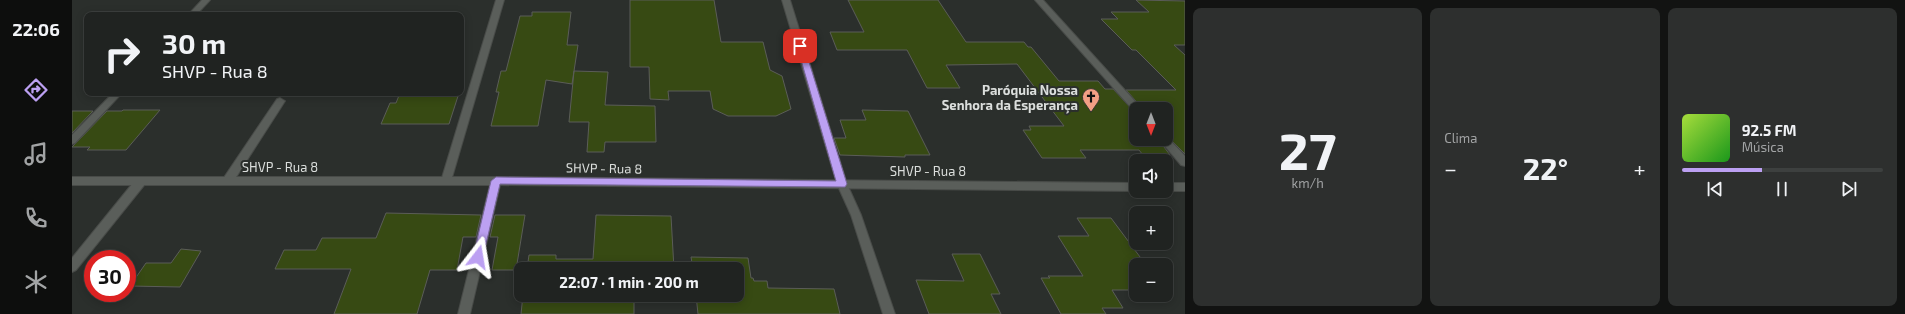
<!DOCTYPE html>
<html lang="pt">
<head>
<meta charset="utf-8">
<style>
  body { margin:0; font-family:"Exo 2",sans-serif; background:#2d2f2e; color:#f1f3f6; height:100vh; display:flex; flex-direction:column; font-size:15px; white-space:nowrap }
  * { box-sizing:border-box; margin:0 }
  p { font-size:13px; color:#a2a4a5 }
  .icon { flex:none; width:22px; height:22px; fill:none; stroke:currentColor; stroke-width:2; stroke-linecap:round; stroke-linejoin:round }
  .map { position:relative; flex:1; overflow:hidden }
  .panel { display:flex; flex-direction:column; gap:8px; padding:8px; background:#121312; width:720px }
  .panel>* { flex:none }
  .guide { position:absolute; left:12px; top:12px; width:380px; height:84px; border-radius:8px; box-shadow:0 2px 10px #0003,0 0 0 1px #3d403f; background:#202321; color:#f1f3f6; overflow:hidden }
  .needle { width:26px; rotate:180deg }
  .buttons { position:absolute; left:1057px; top:102px; display:grid; gap:8px }
  .buttons a { display:grid; place-items:center; width:44px; height:44px; border-radius:8px; background:#202321; box-shadow:0 2px 10px #0003,0 0 0 1px #3d403f; font-size:20px }
  .speed { position:absolute; left:12px; top:250px; display:flex; gap:8px; font-size:20px; font-weight:700; text-align:center }
  .speed>* { display:grid; place-content:center; width:52px; height:52px; border-radius:50%; background:#202321; box-shadow:0 2px 10px #0003,0 0 0 1px #3d403f; line-height:1 }
  .speed .limit { border:6px solid #d22; background:#fff; color:#111 }
  .pin { position:absolute; display:grid; place-items:center; width:34px; height:34px; color:#fff; margin:-17px; border-radius:8px; box-shadow:0 2px 6px #0006 }
  .me { position:absolute; width:44px; margin:-22px; rotate:14deg; stroke-linejoin:round; filter:drop-shadow(0 0 3px #0008) }
  .turn { display:flex; align-items:center; gap:14px; height:84px; padding:0 12px; font-size:18px }
  .turn .icon { width:52px; height:52px; stroke-width:2.5 }
  .turn b { display:block; font-size:28px; line-height:34px }
  .big { font-size:30px; font-weight:700; line-height:1.1 }
  .panel .widget { flex:1; display:flex; flex-direction:column; justify-content:center; gap:6px; min-width:0; padding:0 14px; border-radius:8px; background:#2d2f2e }
  .panel .dial { align-items:center; gap:0 }
  .dial b { font-size:52px; line-height:1 }
  .song { display:flex; align-items:center; gap:12px }
  .cover { width:48px; height:48px; border-radius:6px; background:linear-gradient(135deg,hsl(80 70% 55%),hsl(120 70% 35%)) }
  .played { height:4px; border-radius:2px; background:linear-gradient(90deg,#bca0f2 40%,#3d403f 40%) }
  .keys { display:flex; justify-content:space-around; direction:ltr }
  .heat { display:flex; justify-content:space-between; align-items:center; font-size:22px; direction:ltr }
  .panel .tiles { flex:1; display:grid; gap:8px; grid-template-columns:repeat(3,1fr) }
  .trip { position:absolute; left:442px; top:262px; width:230px; height:40px; border-radius:8px; background:#202321; box-shadow:0 2px 10px #0003,0 0 0 1px #3d403f; font-weight:700; line-height:40px; text-align:center }
  main { display:flex; flex:1; min-height:0 }
  .dock { display:flex; flex-direction:column; width:72px; justify-content:space-around; align-items:center; background:#0d0e0d; color:#a2a4a5 }
  .dock .icon { width:28px; height:28px }
  .dock .active { color:#bca0f2 }
  .dock b { font-size:18px; color:#f1f3f6 }
  .map>svg:first-child { display:block }
</style>
</head>
<body>
<main>
<nav class="dock">
<b>22:06</b>
<svg class="icon active" aria-label="directions" viewBox="0 0 24 24"><path d="M12 3l9 9-9 9-9-9zM9 14v-3h6M13 9l2 2-2 2"/></svg>
<svg class="icon" aria-label="music" viewBox="0 0 24 24"><path d="M9 18V5l10-2v13"/><circle cx="6" cy="18" r="3"/><circle cx="16" cy="16" r="3"/></svg>
<svg class="icon" aria-label="phone" viewBox="0 0 24 24"><path d="M5 4h4l2 5-3 2q2 4 5 5l2-3 5 2v4C11 20 4 13 5 4z"/></svg>
<svg class="icon" aria-label="climate" viewBox="0 0 24 24"><path d="M12 3v18M4 7l16 10M4 17L20 7"/></svg>
</nav>
<div class="map">
<svg width="1113" height="314" viewBox="0 0 1113 314">
  <rect width="100%" height="100%" fill="#2b2f2c"/>
  <path fill="#374a13" stroke="#5b5d58" d="M 558,0 L 642,0 L 649,42 L 691,42 L 698,70 L 710,76 L 719,109 L 704,116 L 656,116 L 641,109 L 638,91 L 596,91 L 597,100 L 578,99 L 577,67 L 558,67 Z
    M 776,0 L 866,0 L 894,42 L 952,42 L 956,47 L 959,47 L 987,81 L 1026,81 L 1033,89 L 1041,89 L 1064,113 L 1064,139 L 1086,139 L 1098,155 L 1071,155 L 1067,150 L 1008,150 L 1014,158 L 970,158 L 951,130 L 959,130 L 957,126 L 992,126 L 945,64 L 874,65 L 888,88 L 855,88 L 835,50 L 765,50 L 758,32 L 792,32 Z
    M 1064,0 L 1113,1 L 1113,45 L 1102,45 L 1113,55 L 1113,154 L 1094,135 L 1094,109 L 1071,109 L 1054,90 L 1104,90 L 1064,50 L 1060,50 L 1029,19 L 1046,19 L 1039,12 L 1077,12 Z
    M 460,12 L 499,12 L 495,45 L 506,45 L 500,84 L 474,80 L 466,126 L 419,126 L 427,92 L 424,92 L 429,71 L 434,71 L 448,16 L 460,16 Z
    M 502,71 L 536,72 L 533,105 L 583,106 L 584,142 L 533,142 L 532,152 L 515,152 L 517,122 L 497,122 Z
    M 328,93 L 387,93 L 377,124 L 309,124 L 318,103 L 324,103 Z
    M 51,110 L 88,110 L 54,150 L 15,150 L 18,147 L 0,147 L 35,111 L 50,111 Z
    M 790,110 L 836,111 L 858,155 L 833,155 L 833,157 L 768,155 L 762,138 L 774,138 L 768,120 L 794,120 Z
    M 0,111 L 21,111 L 0,133 Z
    M 314,213 L 409,215 L 404,237 L 391,237 L 385,270 L 358,270 L 345,314 L 262,314 L 279,269 L 203,269 L 212,250 L 244,250 L 250,238 L 304,238 Z
    M 423,215 L 453,215 L 444,270 L 420,270 L 426,237 L 418,237 Z
    M 524,215 L 599,216 L 602,269 L 455,269 L 457,255 L 484,255 L 484,259 L 521,259 Z
    M 1005,218 L 1039,218 L 1074,265 L 1064,265 L 1064,290 L 1040,290 L 1051,308 L 1030,308 L 1034,314 L 989,314 L 969,278 L 978,278 L 976,276 L 1011,276 L 986,236 L 1017,236 Z
    M 109,249 L 129,251 L 108,287 L 58,286 L 74,263 L 99,263 Z
    M 880,254 L 908,254 L 928,294 L 919,294 L 929,314 L 857,314 L 844,280 L 892,281 Z
    M 619,257 L 676,258 L 679,278 L 681,278 L 682,281 L 695,281 L 696,288 L 762,289 L 768,314 L 626,314 L 624,295 L 665,295 L 665,269 L 621,269 Z
    M 451,295 L 562,295 L 562,314 L 449,314 Z"/>
  <g fill="none" stroke-linecap="round" stroke-linejoin="round">
    <g stroke="#484b48" stroke-width="2">
      <path id="service" d="M 208,98 L 213,101 L 159,185 L 151,185 L 150,182 L 151,179 L 205,99 Z"/>
    </g>
    <g stroke="#484b48" stroke-width="2">
      <path id="minor" d="M 130,0 L 138,0 L 124,15 L 116,15 Z
        M 424,0 L 432,0 L 379,181 L 378,184 L 370,184 L 369,181 Z
        M 710,0 L 718,0 L 775,184 L 789,215 L 823,314 L 811,314 L 779,215 L 765,184 Z
        M 963,0 L 971,0 L 1070,109 L 1064,109 L 1064,112 L 1062,111 Z
        M 41,93 L 50,93 L 3,143 L 0,144 L 0,135 Z
        M 1094,136 L 1113,156 L 1113,166 L 1109,165 L 1087,139 L 1094,139 Z
        M 69,177 L 73,178 L 74,181 L 73,184 L 4,270 L 0,272 L 0,258 L 65,178 Z
        M 424,177 L 428,178 L 429,181 L 398,314 L 386,314 L 419,181 L 420,178 Z"/>
    </g>
    <g stroke="#484b48" stroke-width="2">
      <path id="tertiary" d="M 0,177 L 424,177 L 1064,183 L 1064,191 L 424,185 L 0,185 Z
        M 1094,183 L 1113,183 L 1113,191 L 1094,191 Z"/>
    </g>
    <use href="#service" fill="#5a5e5a" fill-rule="evenodd"/>
    <use href="#minor" fill="#5a5e5a" fill-rule="evenodd"/>
    <use href="#tertiary" fill="#5a5e5a" fill-rule="evenodd"/>
  </g>
  <path fill="#bca0f2" stroke="#7a689d" d="M 726,44 L 732,46 L 775,184 L 773,187 L 428,184 L 411,257 L 410,260 L 402,260 L 401,257 L 419,181 L 424,177 L 764,181 L 725,46 Z"/>
  <defs>
    <g id="church-pin" transform="scale(0.9)"><path d="M0 17L-7.5 6A9.5 9.5 0 1 1 7.5 6Z" fill="#f39f85" stroke="#2b2f2c"/><path d="M-1.2-6h2.4v3.5h3.3v2.4h-3.3V6h-2.4V-.1h-3.3v-2.4h3.3Z" fill="#111"/></g>
  </defs>
  <g fill-rule="evenodd">
    <use href="#church-pin" x="1019" y="97"/>
  </g>
  <g text-anchor="middle" stroke-width="4" stroke-linejoin="round" paint-order="stroke">
    <g font-size="13" font-weight="bold" fill="#dbdedc" stroke="#2b2f2c" text-anchor="end">
      <text x="1006" y="95">Paróquia Nossa<tspan x="1006" dy="15">Senhora da Esperança</tspan></text>
    </g>
    <g font-size="13" fill="#dbdedc" stroke="#2b2f2c">
      <text x="208" y="172">SHVP - Rua 8</text>
      <text transform="translate(532 168) rotate(1)" y="5">SHVP - Rua 8</text>
      <text x="856" y="176">SHVP - Rua 8</text>
    </g>
  </g>
</svg>
<div class="buttons">
<a><svg class="needle" viewBox="-14 -14 28 28"><path d="M0-13l5 13h-10z" fill="#e53935"/><path d="M0 13l5-13h-10z" fill="#a2a4a5"/></svg></a>
<a><svg class="icon" aria-label="sound" viewBox="0 0 24 24"><path d="M4 9h4l5-4v14l-5-4H4zM17 9q2 3 0 6"/></svg></a>
<a>+</a>
<a>−</a>
</div>
<div class="speed"><div class="limit">30</div></div>
<div class="pin" style="left:728px;top:46px;background:#d93025"><svg class="icon" aria-label="arrive" viewBox="0 0 24 24"><path d="M6 21V4h12l-3 4 3 4H6"/></svg></div>
<svg class="me" style="left:406px;top:257px" viewBox="-20 -20 40 40"><path d="M0-17L14 15 0 8-14 15z" fill="#bca0f2" stroke="#fff" stroke-width="4"/></svg>
<div class="trip">22:07 · 1 min · 200 m</div>
<div class="guide">
<div class="turn"><svg class="icon" aria-label="right" viewBox="0 0 24 24"><path d="M7 20v-9h11M14 6l5 5-5 5"/></svg><div><b>30 m</b>SHVP - Rua 8</div></div>
</div>
</div>
<section class="panel">
<div class="tiles">
<div class="widget dial"><b>27</b><p>km/h</p></div>
<div class="widget"><p>Clima</p>
<div class="heat"><a>−</a><b class="big">22°</b><a>+</a></div>
</div>
<div class="widget">
<div class="song"><i class="cover"></i><div><b>92.5 FM</b><p>Música</p></div></div>
<div class="played"></div>
<div class="keys"><svg class="icon" aria-label="previous" viewBox="0 0 24 24"><path d="M18 5L8 12l10 7zM5 5v14"/></svg><svg class="icon" aria-label="pause" viewBox="0 0 24 24"><path d="M8 5v14M16 5v14"/></svg><svg class="icon" aria-label="next" viewBox="0 0 24 24"><path d="M6 5l10 7-10 7zM19 5v14"/></svg></div>
</div>
</div>
</section>
</main>
</body>
</html>
